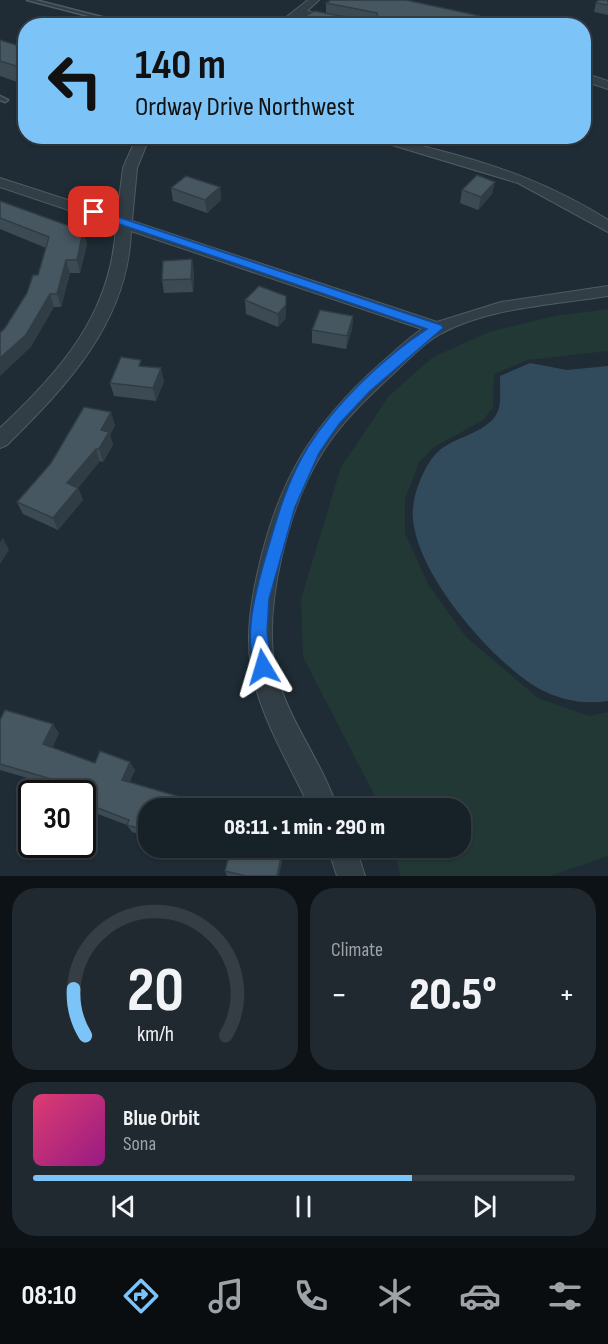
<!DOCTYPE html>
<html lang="en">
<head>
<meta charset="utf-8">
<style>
  body { margin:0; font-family:"Sofia Sans Condensed",sans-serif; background:#202930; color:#f1f3f6; height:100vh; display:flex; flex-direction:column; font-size:22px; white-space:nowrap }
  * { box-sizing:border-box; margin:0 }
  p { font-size:20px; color:#9ea3a8 }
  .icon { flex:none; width:33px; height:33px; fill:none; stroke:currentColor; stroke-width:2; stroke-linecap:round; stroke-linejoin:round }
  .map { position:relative; height:876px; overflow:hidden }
  .sheet { display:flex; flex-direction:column; gap:12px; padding:12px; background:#0d1216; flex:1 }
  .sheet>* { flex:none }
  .guide { position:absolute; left:18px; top:18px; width:573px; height:126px; border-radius:24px; box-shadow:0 2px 4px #0004,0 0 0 2px #363e45; background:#7cc3f7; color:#111; overflow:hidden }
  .speed { position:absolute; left:18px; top:780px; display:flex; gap:12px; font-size:30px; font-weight:700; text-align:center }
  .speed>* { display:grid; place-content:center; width:78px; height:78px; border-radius:50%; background:#172128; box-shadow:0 2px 4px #0004,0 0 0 2px #363e45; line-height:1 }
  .speed .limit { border:3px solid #111; border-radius:9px; background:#fff; color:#111 }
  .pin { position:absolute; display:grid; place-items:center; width:51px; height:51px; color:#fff; margin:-26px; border-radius:12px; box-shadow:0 3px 9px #0006 }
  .me { position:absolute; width:66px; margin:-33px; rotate:353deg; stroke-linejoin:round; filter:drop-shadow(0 0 4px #0008) }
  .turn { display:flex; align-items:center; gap:21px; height:126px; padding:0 18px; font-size:27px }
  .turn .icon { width:78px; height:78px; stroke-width:2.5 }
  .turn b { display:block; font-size:42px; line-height:51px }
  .big { font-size:45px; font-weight:800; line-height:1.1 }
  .sheet .card { flex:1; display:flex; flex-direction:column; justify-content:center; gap:9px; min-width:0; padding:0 21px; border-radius:24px; background:#202930 }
  .sheet .dial { align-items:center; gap:0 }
  .dial svg { height:156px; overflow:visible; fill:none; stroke:#363e45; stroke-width:7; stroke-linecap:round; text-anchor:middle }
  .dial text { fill:#f1f3f6; stroke:none }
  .song { display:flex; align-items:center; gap:18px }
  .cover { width:72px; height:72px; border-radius:9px; background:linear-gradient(135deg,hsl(340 70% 55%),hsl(310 70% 35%)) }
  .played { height:6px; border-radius:3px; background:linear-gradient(90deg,#7cc3f7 70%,#363e45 70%) }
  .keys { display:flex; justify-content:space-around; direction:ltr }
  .heat { display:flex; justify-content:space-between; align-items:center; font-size:33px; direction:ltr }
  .sheet .tiles { flex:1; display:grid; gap:12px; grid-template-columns:1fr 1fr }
  .card:last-child { grid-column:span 2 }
  .trip { position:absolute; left:138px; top:798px; width:333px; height:60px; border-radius:24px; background:#172128; box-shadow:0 2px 4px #0004,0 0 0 2px #363e45; font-weight:800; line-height:60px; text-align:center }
  .menu { display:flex; height:96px; justify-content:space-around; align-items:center; background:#090d10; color:#9ea3a8 }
  .menu .icon { width:42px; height:42px }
  .menu .on { color:#7cc3f7 }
  .menu b { font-size:27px; color:#f1f3f6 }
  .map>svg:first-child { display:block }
</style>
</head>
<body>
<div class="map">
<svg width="608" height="876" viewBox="0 0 608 876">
  <rect width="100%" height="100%" fill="#1f2c35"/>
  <path fill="#213835" d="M 608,309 L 608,351 L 528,360 L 494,374 L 493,408 L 482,421 L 434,447 L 419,462 L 405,499 L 405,533 L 428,584 L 466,637 L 538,698 L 589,716 L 608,712 L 608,856 L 550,876 L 400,876 L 394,848 L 460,848 L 460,808 L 381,808 L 303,657 L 301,599 L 341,467 L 389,396 L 433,357 L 489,332 L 554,316 Z"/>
  <path fill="#324b5c" d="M 530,363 L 567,370 L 608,366 L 608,701 C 585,705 559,700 538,688 C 491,661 401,559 414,501 C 417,485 427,460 441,449 C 458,436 493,431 499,408 C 501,398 500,386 500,376 Z"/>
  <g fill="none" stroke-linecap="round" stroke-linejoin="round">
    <g stroke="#4f5b64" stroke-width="3">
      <path id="lane" d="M 27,0 L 35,0 L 133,25 L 127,26 Z
        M 0,96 L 8,100 L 5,102 L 0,100 Z"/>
    </g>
    <g stroke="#4f5b64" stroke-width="2">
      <path id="street" d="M 308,0 L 319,0 L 307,11 L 376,26 L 352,26 L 300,16 L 287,26 L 275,26 Z
        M 584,73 L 608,81 L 608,89 L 584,81 Z
        M 137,136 L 150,136 L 137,168 L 132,221 L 437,322 L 501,302 L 608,286 L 608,296 C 553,305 490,307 440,334 C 423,343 409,359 395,372 C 368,397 341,422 322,453 C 289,506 263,605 275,667 C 286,719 322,760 337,808 L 310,808 C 289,763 259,716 251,666 C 246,634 251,602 258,571 C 278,481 311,426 380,364 C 394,352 407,339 422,329 L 131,231 C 128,321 68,385 7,445 L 0,448 L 0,428 C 62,369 111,315 116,226 L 0,187 L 0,178 L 117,216 L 123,168 Z
        M 362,136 C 387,136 410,143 434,149 C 497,165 553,185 608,220 L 608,232 L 518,183 Z
        M 328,848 L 356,848 L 365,876 L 337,876 Z"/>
    </g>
    <use href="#lane" fill="#323e45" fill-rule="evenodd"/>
    <use href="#street" fill="#323e45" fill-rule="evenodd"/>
  </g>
  <path fill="#3c4b53" d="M 608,0 L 608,15 L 594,12 L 596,3 Z
    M 326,3 L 480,16 L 478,26 L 298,26 L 298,20 L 326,13 Z
    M 0,40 L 26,48 L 26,85 L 0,76 Z
    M 220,187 L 221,200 L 207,213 L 173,201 L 171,188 Z
    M 462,190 L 492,194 L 478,210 L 460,203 Z
    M 0,201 L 83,231 L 87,244 L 80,273 L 70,273 L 61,307 L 54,307 L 30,348 L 5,328 L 38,275 L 46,248 L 0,229 Z
    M 194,273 L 193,292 L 164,293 L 162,280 Z
    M 259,286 L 286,318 L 278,327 L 246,314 L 245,300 Z
    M 353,316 L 352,329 L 346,349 L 312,343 L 312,330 Z
    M 143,366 L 164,381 L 156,401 L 114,396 L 110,383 Z
    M 115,425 L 110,435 L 113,445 L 103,462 L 100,461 L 78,488 L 83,500 L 58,530 L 23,514 L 17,502 Z
    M 0,720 L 59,733 L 52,748 L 95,763 L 135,770 L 129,782 L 148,808 L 148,837 L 132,832 L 127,825 L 82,808 L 82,794 L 55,794 L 53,791 L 55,786 L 0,770 Z
    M 225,871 L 279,876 L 227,876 Z"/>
  <path fill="#313d44" d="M 480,16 L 478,26 L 471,26 Z
    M 495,182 L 492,194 L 478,210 L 481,197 Z
    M 220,187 L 221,200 L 207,213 L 205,200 Z
    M 83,231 L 87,244 L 80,273 L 77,260 Z
    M 192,259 L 194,273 L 193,292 L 191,279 Z
    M 66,260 L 70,273 L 61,307 L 57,294 Z
    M 50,294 L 54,307 L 30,348 L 0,376 L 0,358 Z
    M 286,296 L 286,318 L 278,327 L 278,314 Z
    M 353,316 L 352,329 L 346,349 L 347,336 Z
    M 161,368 L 164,381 L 156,401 L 153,388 Z
    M 111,412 L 115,425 L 110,435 L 113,445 L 103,462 L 99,449 L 101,430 Z
    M 96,449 L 100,461 L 71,496 L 67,483 Z
    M 78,488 L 83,500 L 58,530 L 53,518 Z
    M 3,538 L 9,550 L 0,564 L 0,542 Z
    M 53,724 L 59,733 L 50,753 L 43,744 Z
    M 130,762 L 135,770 L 127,788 L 122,780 Z
    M 283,848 L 285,848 L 279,876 L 277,876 Z"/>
  <path fill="#465761" stroke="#313d44" stroke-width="1.5" d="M 331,0 L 406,0 L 480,16 L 471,26 L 320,26 L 298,20 L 314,11 L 352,18 L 378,17 L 377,13 L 326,3 Z
    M 598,0 L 608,0 L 608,5 L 596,3 Z
    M 0,40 L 26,48 L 26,69 L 0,61 Z
    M 477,175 L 495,182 L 481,197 L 462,190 Z
    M 186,176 L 220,187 L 205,200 L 171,188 Z
    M 0,201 L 83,231 L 77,260 L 66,260 L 57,294 L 50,294 L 26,335 L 0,358 L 0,333 L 5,328 L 27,293 L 33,275 L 38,275 L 49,237 L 0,218 Z
    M 192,259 L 191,279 L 162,280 L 163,261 Z
    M 259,286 L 286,296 L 286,305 L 278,314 L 245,300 Z
    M 320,310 L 353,316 L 347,336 L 312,330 Z
    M 121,357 L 141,360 L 139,366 L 161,368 L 153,388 L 110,383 Z
    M 84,407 L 111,412 L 101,430 L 109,432 L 99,449 L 96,449 L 67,483 L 78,488 L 53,518 L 17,502 L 51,463 Z
    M 5,710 L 53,724 L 43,744 L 95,763 L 100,751 L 130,762 L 122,780 L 201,803 L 199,808 L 148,808 L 148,831 L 127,825 L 129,820 L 82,802 L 82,794 L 59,794 L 53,791 L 58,781 L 0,764 L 0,720 Z
    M 231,848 L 283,848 L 277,876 L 246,876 L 225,871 Z"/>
  <path fill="#1a73e8" stroke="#114b97" stroke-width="1.5" d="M 90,210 L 97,210 L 441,325 L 443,328 L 370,391 L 339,424 L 319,453 L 295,507 L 269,599 L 267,632 L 272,667 L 269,673 L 263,675 L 257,673 C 243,639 254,599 263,566 C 275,525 286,482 308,447 C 335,404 385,356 427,329 L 90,214 Z"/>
</svg>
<div class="speed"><div class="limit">30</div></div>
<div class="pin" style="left:94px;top:212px;background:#d93025"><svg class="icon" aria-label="arrive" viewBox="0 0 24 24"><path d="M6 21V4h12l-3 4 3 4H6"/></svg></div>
<svg class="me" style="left:263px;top:667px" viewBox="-20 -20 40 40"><path d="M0-17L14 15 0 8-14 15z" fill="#1a73e8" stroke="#fff" stroke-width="4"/></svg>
<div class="trip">08:11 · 1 min · 290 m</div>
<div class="guide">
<div class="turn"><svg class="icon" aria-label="left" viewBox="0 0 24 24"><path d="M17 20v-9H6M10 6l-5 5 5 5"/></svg><div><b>140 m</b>Ordway Drive Northwest</div></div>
</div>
</div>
<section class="sheet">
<div class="tiles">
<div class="card dial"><svg viewBox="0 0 100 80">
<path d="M14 69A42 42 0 1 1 86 69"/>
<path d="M14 69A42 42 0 0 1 8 45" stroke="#7cc3f7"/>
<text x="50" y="56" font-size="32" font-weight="700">20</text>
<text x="50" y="72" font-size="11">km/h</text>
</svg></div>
<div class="card"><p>Climate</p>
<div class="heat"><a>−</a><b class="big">20.5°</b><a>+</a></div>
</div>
<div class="card">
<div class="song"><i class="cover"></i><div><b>Blue Orbit</b><p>Sona</p></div></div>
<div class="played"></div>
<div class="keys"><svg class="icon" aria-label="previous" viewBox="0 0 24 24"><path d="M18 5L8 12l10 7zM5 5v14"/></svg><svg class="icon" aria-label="pause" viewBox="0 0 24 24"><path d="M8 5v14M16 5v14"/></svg><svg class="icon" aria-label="next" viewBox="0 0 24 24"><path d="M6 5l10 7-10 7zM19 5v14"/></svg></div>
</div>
</div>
</section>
<nav class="menu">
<b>08:10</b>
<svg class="icon on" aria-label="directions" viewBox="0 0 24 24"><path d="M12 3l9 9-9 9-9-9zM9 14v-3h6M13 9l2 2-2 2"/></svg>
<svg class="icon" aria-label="music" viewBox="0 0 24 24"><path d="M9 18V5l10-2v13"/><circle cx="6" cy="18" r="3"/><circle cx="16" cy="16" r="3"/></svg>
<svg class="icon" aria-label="phone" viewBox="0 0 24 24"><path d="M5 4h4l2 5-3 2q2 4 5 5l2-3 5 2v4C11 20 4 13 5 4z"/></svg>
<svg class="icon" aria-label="climate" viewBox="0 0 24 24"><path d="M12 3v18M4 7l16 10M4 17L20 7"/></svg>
<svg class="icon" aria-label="car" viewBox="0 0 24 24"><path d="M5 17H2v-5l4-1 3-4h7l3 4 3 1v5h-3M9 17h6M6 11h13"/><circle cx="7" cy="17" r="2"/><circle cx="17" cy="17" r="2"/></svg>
<svg class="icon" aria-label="filters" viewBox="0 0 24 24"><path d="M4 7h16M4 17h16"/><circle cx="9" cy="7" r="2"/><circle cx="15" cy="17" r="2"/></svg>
</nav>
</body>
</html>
